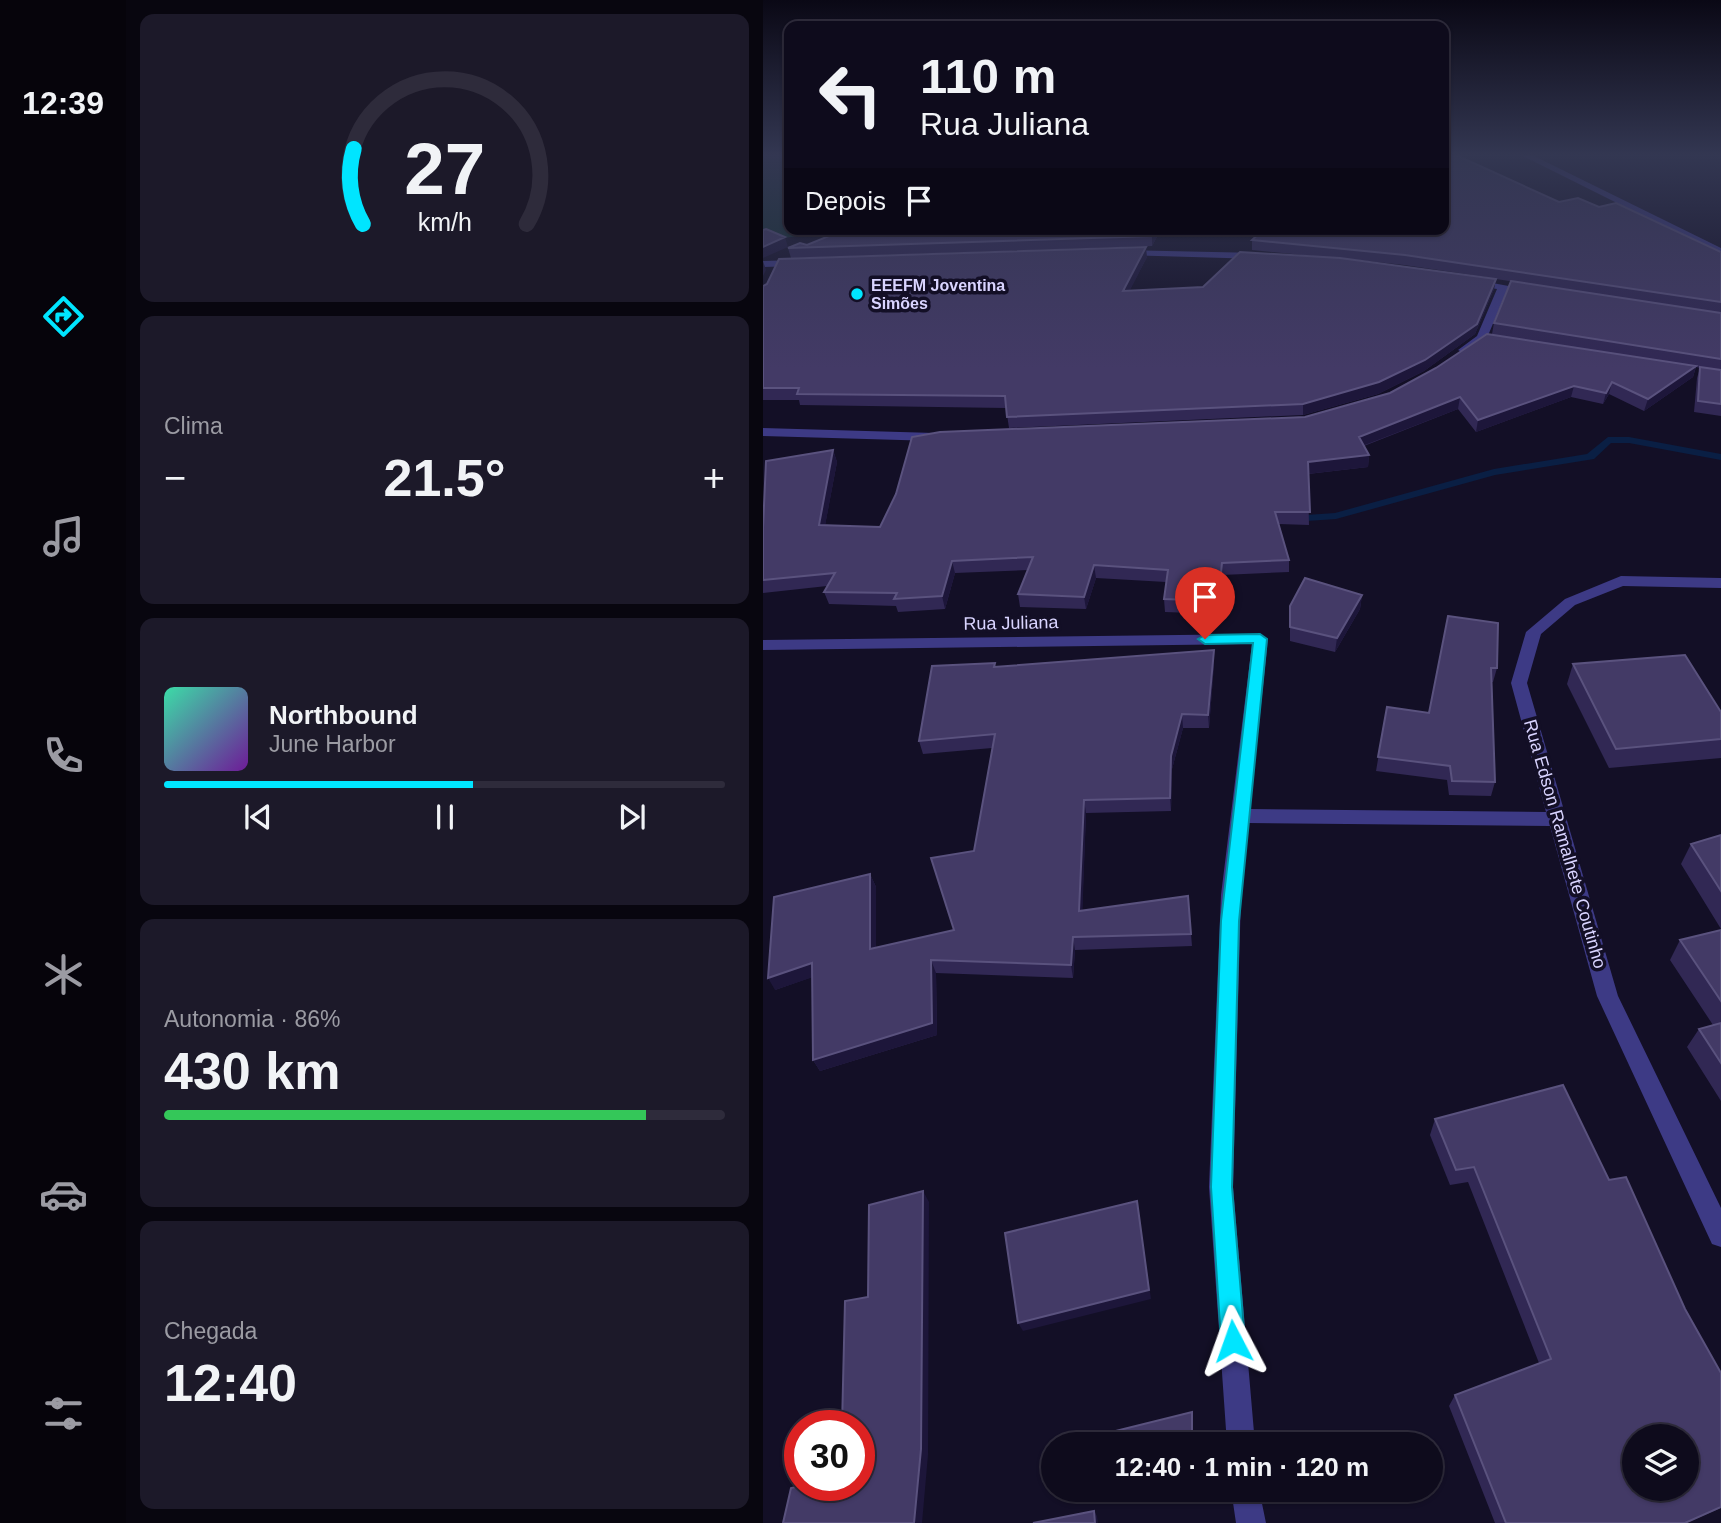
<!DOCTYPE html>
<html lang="pt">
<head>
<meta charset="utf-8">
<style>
  body { margin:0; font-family:Arial,sans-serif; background:#1c1929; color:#f1f3f6; height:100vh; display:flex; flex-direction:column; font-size:26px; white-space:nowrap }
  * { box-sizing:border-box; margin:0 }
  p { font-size:23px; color:#9b9ba3 }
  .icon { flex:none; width:38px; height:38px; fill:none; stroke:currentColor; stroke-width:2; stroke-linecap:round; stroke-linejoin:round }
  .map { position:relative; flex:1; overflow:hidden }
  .drawer { display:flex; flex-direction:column; gap:14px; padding:14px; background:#08060f; width:637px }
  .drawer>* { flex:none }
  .top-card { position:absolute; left:21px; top:21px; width:665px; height:214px; border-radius:14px; box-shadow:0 2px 5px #0004,0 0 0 2px #2e2b3b; background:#0e0b1c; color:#f1f3f6; overflow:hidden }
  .tools { position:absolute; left:859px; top:1424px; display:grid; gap:14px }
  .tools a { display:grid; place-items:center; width:77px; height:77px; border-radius:50%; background:#0e0b1c; box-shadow:0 2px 5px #0004,0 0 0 2px #2e2b3b; font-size:35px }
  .speed { position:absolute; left:21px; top:1410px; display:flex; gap:14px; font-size:35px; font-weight:700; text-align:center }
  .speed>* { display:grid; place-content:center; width:91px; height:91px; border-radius:50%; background:#0e0b1c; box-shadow:0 2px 5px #0004,0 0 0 2px #2e2b3b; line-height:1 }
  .speed .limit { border:10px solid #d22; background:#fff; color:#111 }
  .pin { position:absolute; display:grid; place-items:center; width:60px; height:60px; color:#fff; margin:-72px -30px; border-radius:50% 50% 50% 0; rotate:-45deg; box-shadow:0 0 7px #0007 }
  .pin .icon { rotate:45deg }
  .me { position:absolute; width:77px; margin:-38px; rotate:356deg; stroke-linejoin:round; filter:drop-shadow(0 0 5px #0008) }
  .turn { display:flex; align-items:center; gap:24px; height:147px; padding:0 21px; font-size:32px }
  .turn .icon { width:91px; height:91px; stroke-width:2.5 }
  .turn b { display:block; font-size:49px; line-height:60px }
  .then { display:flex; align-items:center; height:66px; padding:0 21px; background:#0003; gap:14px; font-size:26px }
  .big { font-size:52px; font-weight:700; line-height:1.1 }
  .drawer .tile { flex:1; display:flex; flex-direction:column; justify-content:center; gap:10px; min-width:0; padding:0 24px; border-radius:14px; background:#1c1929 }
  .drawer .dial { align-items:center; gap:0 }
  .dial svg { height:182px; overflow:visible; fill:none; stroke:#2e2b3b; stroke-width:7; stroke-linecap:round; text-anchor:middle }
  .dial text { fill:#f1f3f6; stroke:none }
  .song { display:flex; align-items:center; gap:21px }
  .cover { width:84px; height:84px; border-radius:10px; background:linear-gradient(135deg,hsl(160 70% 55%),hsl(280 70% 35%)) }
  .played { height:7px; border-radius:4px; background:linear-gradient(90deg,#00e5ff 55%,#2e2b3b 55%) }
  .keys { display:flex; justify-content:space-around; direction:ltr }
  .heat { display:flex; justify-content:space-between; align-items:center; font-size:38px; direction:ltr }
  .charge { height:10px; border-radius:5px; background:linear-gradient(90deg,#34c759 86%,#2e2b3b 0) }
  .trip { position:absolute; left:278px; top:1432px; width:402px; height:70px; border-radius:35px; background:#0e0b1c; box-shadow:0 2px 5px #0004,0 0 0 2px #2e2b3b; font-weight:700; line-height:70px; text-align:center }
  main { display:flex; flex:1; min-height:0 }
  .tabs { display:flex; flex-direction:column; width:126px; justify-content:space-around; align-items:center; background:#06040b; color:#9b9ba3 }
  .tabs .icon { width:49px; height:49px }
  .tabs .on { color:#00e5ff }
  .tabs b { font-size:32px; color:#f1f3f6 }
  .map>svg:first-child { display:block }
</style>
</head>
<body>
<main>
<nav class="tabs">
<b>12:39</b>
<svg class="icon on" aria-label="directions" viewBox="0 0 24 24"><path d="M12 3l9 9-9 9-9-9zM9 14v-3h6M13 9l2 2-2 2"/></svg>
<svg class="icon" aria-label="music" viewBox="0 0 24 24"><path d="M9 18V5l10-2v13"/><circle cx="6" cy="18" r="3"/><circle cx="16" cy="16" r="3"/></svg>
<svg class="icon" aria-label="phone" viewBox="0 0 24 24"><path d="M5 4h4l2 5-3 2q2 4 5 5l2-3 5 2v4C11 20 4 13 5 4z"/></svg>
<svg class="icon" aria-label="climate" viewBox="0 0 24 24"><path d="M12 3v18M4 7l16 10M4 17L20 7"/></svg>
<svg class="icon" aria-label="car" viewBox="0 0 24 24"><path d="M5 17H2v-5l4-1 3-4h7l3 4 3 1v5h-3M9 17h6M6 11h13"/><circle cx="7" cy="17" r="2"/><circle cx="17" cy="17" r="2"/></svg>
<svg class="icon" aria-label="filters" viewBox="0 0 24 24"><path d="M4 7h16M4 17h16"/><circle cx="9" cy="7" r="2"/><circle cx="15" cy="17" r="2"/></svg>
</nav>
<section class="drawer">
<div class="tile dial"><svg viewBox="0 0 100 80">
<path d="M14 69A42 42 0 1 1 86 69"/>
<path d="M14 69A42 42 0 0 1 10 36" stroke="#00e5ff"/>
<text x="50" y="56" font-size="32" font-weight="700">27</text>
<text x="50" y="72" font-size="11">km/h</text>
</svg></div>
<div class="tile"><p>Clima</p>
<div class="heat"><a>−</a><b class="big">21.5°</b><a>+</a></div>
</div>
<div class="tile">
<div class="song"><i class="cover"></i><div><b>Northbound</b><p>June Harbor</p></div></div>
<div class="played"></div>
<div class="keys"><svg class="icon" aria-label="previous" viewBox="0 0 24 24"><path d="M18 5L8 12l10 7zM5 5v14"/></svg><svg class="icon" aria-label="pause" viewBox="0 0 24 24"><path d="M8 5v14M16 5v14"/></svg><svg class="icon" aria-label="next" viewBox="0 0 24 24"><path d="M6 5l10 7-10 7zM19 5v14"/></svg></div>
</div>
<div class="tile"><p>Autonomia · 86%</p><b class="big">430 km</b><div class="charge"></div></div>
<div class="tile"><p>Chegada</p><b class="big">12:40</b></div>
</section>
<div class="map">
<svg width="958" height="1523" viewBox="0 0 958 1523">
  <rect width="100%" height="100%" fill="#130f26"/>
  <path fill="#12302f" d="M 0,155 L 26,155 L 26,229 L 67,229 L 47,235 L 0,240 Z"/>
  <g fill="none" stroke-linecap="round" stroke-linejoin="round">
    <path fill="#0a1f44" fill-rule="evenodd" d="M 845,437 L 866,437 L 958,454 L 958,460 L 866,443 L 848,443 L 831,459 L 732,475 L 573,519 L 529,522 L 524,519 L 529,516 L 572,513 L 731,469 L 824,454 Z"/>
    <path fill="#3d3a85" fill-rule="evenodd" d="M 758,155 L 769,155 L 958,248 L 958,255 Z
      M 357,250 L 497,253 L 502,256 L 497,259 L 360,255 L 357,254 Z
      M 0,261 L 35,260 L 40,263 L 35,266 L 0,267 Z
      M 708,279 L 772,291 L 767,294 L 744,290 L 724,338 L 701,353 L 695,350 L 714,336 L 734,289 L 704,284 L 703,282 Z
      M 0,428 L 172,433 L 178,437 L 172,441 L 0,436 Z
      M 858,576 L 958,578 L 958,588 L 860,586 L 812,605 L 778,634 L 764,683 L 855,996 L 958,1208 L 958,1247 L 949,1244 L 834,996 L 787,826 L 485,823 L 478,895 L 470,1187 L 492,1444 L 464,1444 L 446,1187 L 458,895 L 489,644 L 0,650 L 0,640 L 497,634 L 505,639 L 487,809 L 783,812 L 748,683 L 763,632 L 802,599 Z
      M 468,1489 L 496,1489 L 503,1523 L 473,1523 Z"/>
  </g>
  <path fill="#312854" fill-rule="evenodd" d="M 796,202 L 836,207 L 958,252 L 958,416 L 931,412 L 934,378 L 937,368 L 933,367 L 930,377 L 881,411 L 846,394 L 840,404 L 808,397 L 713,432 L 695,409 L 601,446 L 606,455 L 605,467 L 545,474 L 546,525 L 516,524 L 526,560 L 526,572 L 459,575 L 456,614 L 402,612 L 401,599 L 403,582 L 333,578 L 323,609 L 257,607 L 255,594 L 265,570 L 192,573 L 182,609 L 135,612 L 133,606 L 66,604 L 61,592 L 64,586 L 0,593 L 0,528 L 70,450 L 74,462 L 62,525 L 117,527 L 542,417 L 627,393 L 673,368 L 729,334 L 731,323 L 864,299 L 733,279 L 731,289 L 712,334 L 661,371 L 615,394 L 540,415 L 246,428 L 243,408 L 37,405 L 36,400 L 0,400 L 0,286 L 384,257 L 366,291 L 440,287 L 570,258 L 489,250 L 489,240 ZM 586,259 L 641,265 L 723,277 Z
    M 83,229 L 398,229 L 389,246 L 28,258 L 25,248 L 44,245 Z
    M 599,595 L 597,609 L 572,652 L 527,641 L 527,606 Z
    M 685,616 L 734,668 L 730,682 L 729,682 L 732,782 L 728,796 L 686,795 L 684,780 L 613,771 L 624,707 L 666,713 Z
    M 451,650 L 451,664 L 446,728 L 420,728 L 409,769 L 408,811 L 323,813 L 319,911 L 425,896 L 429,946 L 312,950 L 310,978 L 173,973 L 174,1035 L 57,1071 L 50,1060 L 49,977 L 12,990 L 107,874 L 113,887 L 113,948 L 191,930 L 211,851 L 229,748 L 160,754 L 156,741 L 233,667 Z
    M 810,664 L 958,712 L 958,758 L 846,768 L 804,684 Z
    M 958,835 L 958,929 L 918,864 L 928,844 Z
    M 958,930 L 958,1101 L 924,1047 L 936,1029 L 950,1025 L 907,960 L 917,940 Z
    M 800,1085 L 958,1508 L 923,1523 L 732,1523 L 686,1406 L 692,1395 L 776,1363 L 705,1182 L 687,1185 L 667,1135 L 672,1119 Z
    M 307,1489 L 337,1489 L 311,1494 Z"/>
  <path fill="#1d163a" d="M 392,229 L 398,229 L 389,246 L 389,236 Z
    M 22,237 L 25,247 L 0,258 L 0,247 Z
    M 383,247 L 384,257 L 361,302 L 360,291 Z
    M 0,261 L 3,270 L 0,276 Z
    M 733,279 L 731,289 L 712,334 L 661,371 L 615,394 L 540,415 L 540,404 Z
    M 933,366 L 930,377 L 881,411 L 885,399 Z
    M 849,382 L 846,394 L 840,404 L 843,393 Z
    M 811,386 L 808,397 L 713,432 L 715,420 Z
    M 697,397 L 695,409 L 594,448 L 596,437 Z
    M 70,450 L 74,462 L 60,537 L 56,525 Z
    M 606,455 L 605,467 L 544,474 L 545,462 Z
    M 189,561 L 192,573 L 182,609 L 179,596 Z
    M 459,563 L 459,575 L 456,614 L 455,601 Z
    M 331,565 L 333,578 L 323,609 L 321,597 Z
    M 599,595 L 597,609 L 572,652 L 574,638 Z
    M 451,650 L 451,664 L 446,728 L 445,715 Z
    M 419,714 L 420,728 L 409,769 L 408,811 L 407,798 L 408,756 Z
    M 321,800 L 323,813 L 319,924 L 316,911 Z
    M 107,874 L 113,887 L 113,962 L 107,949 Z
    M 310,937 L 312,950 L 310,978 L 308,965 Z
    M 168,960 L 173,973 L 174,1035 L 57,1071 L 50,1060 Z
    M 49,963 L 56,975 L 12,990 L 5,978 Z
    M 160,1191 L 166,1202 L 165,1455 L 159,1523 L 151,1523 Z
    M 374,1201 L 388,1299 L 260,1331 L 255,1323 Z
    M 331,1511 L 334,1516 L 335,1523 L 332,1523 Z"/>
  <path fill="#433a66" stroke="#5a527e" stroke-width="2" fill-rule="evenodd" d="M 681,155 L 693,155 L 796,202 L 815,198 L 836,207 L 853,203 L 958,252 L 958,302 L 642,255 L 489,240 L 501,229 L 681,229 Z
    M 3,229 L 22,237 L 0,247 L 0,230 Z
    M 83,229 L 392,229 L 389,236 L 25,248 L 37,243 L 44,245 Z
    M 383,247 L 360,291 L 440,287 L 477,252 L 577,258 L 733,279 L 714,324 L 662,360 L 616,382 L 540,404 L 244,417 L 242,396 L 34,394 L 36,388 L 0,388 L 0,286 L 4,284 L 16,259 Z
    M 748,281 L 958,313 L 958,359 L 731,323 Z
    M 724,334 L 933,366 L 885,399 L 849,382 L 843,393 L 811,386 L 715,420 L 697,397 L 596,437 L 606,455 L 545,462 L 547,512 L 512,512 L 526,560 L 459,563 L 455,601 L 401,599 L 405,570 L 331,565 L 321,597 L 255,594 L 270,557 L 189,561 L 179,596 L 131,599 L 134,593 L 61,592 L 72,573 L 0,580 L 0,528 L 3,461 L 70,450 L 56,525 L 117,527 L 133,494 L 149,437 L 177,432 L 542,417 L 627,393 L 673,368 Z
    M 937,367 L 958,370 L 958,404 L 935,401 Z
    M 542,578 L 599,595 L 574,638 L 527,627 L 527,606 Z
    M 685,616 L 735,623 L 734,668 L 728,668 L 732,782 L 689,781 L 687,766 L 615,757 L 624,707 L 666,713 Z
    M 451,650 L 445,715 L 419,714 L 408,756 L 407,798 L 321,800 L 316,911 L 425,896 L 428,934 L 310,937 L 308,965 L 168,960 L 169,1023 L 50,1060 L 49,963 L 5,978 L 11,897 L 107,874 L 107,949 L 191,930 L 168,858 L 211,851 L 232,734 L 156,741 L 169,666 L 232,663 L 231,667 Z
    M 922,655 L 958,712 L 958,739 L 853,749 L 810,664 Z
    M 958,835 L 958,891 L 928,844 Z
    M 958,930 L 958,1001 L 917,940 Z
    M 958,1023 L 958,1063 L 936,1029 Z
    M 800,1085 L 846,1180 L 863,1177 L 922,1309 L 958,1373 L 958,1507 L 922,1523 L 743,1523 L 692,1395 L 788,1359 L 711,1167 L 693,1170 L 672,1119 ZM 872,1437 L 924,1437 L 924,1489 L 872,1489 Z
    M 160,1191 L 158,1449 L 151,1523 L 20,1523 L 28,1488 L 37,1486 L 96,1486 L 96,1426 L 79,1426 L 82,1301 L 105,1297 L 106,1205 Z
    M 374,1201 L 386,1290 L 255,1323 L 242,1233 Z
    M 429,1412 L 429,1444 L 304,1444 L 304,1443 Z
    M 331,1511 L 332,1523 L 270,1523 Z"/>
  <linearGradient id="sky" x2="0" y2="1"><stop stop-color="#0a0815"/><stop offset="0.42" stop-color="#333752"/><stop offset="1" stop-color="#333752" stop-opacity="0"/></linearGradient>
  <rect width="958" height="369" fill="url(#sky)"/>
  <path fill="#00e5ff" stroke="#0095a6" stroke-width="2" d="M 497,634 L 504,639 L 476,921 L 469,1187 L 482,1341 L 479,1350 L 470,1353 L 462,1350 L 458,1341 L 448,1187 L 458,921 L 490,643 L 442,644 L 435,639 L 442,635 Z"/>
  <circle fill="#00e5ff" stroke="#130f26" stroke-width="2.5" cx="94" cy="294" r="7"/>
  <g text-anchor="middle" stroke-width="7" stroke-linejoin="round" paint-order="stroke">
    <g font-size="16" font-weight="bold" fill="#d9d4ff" stroke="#130f26" text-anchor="start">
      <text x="108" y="291">EEEFM Joventina<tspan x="108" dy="18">Simões</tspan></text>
    </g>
    <g font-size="18" fill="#d9d4ff" stroke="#130f26">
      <text transform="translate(248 623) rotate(-1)" y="6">Rua Juliana</text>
      <text transform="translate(802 844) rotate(74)" y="6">Rua Edson Ramalhete Coutinho</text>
    </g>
  </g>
</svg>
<div class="tools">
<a><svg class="icon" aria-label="layers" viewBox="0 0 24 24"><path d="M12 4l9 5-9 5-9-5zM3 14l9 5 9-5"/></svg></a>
</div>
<div class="speed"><div class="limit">30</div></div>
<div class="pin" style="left:442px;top:639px;background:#d93025"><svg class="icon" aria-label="arrive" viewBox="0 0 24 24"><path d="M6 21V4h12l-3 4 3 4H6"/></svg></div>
<svg class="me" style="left:470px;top:1341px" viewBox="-20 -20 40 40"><path d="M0-17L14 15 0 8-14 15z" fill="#00e5ff" stroke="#fff" stroke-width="4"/></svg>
<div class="trip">12:40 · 1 min · 120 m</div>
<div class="top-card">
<div class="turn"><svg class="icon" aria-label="left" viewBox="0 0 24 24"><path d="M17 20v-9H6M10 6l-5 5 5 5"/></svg><div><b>110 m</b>Rua Juliana</div></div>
<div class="then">Depois<svg class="icon" aria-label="arrive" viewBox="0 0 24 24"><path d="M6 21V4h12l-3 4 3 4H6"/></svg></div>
</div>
</div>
</main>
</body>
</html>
